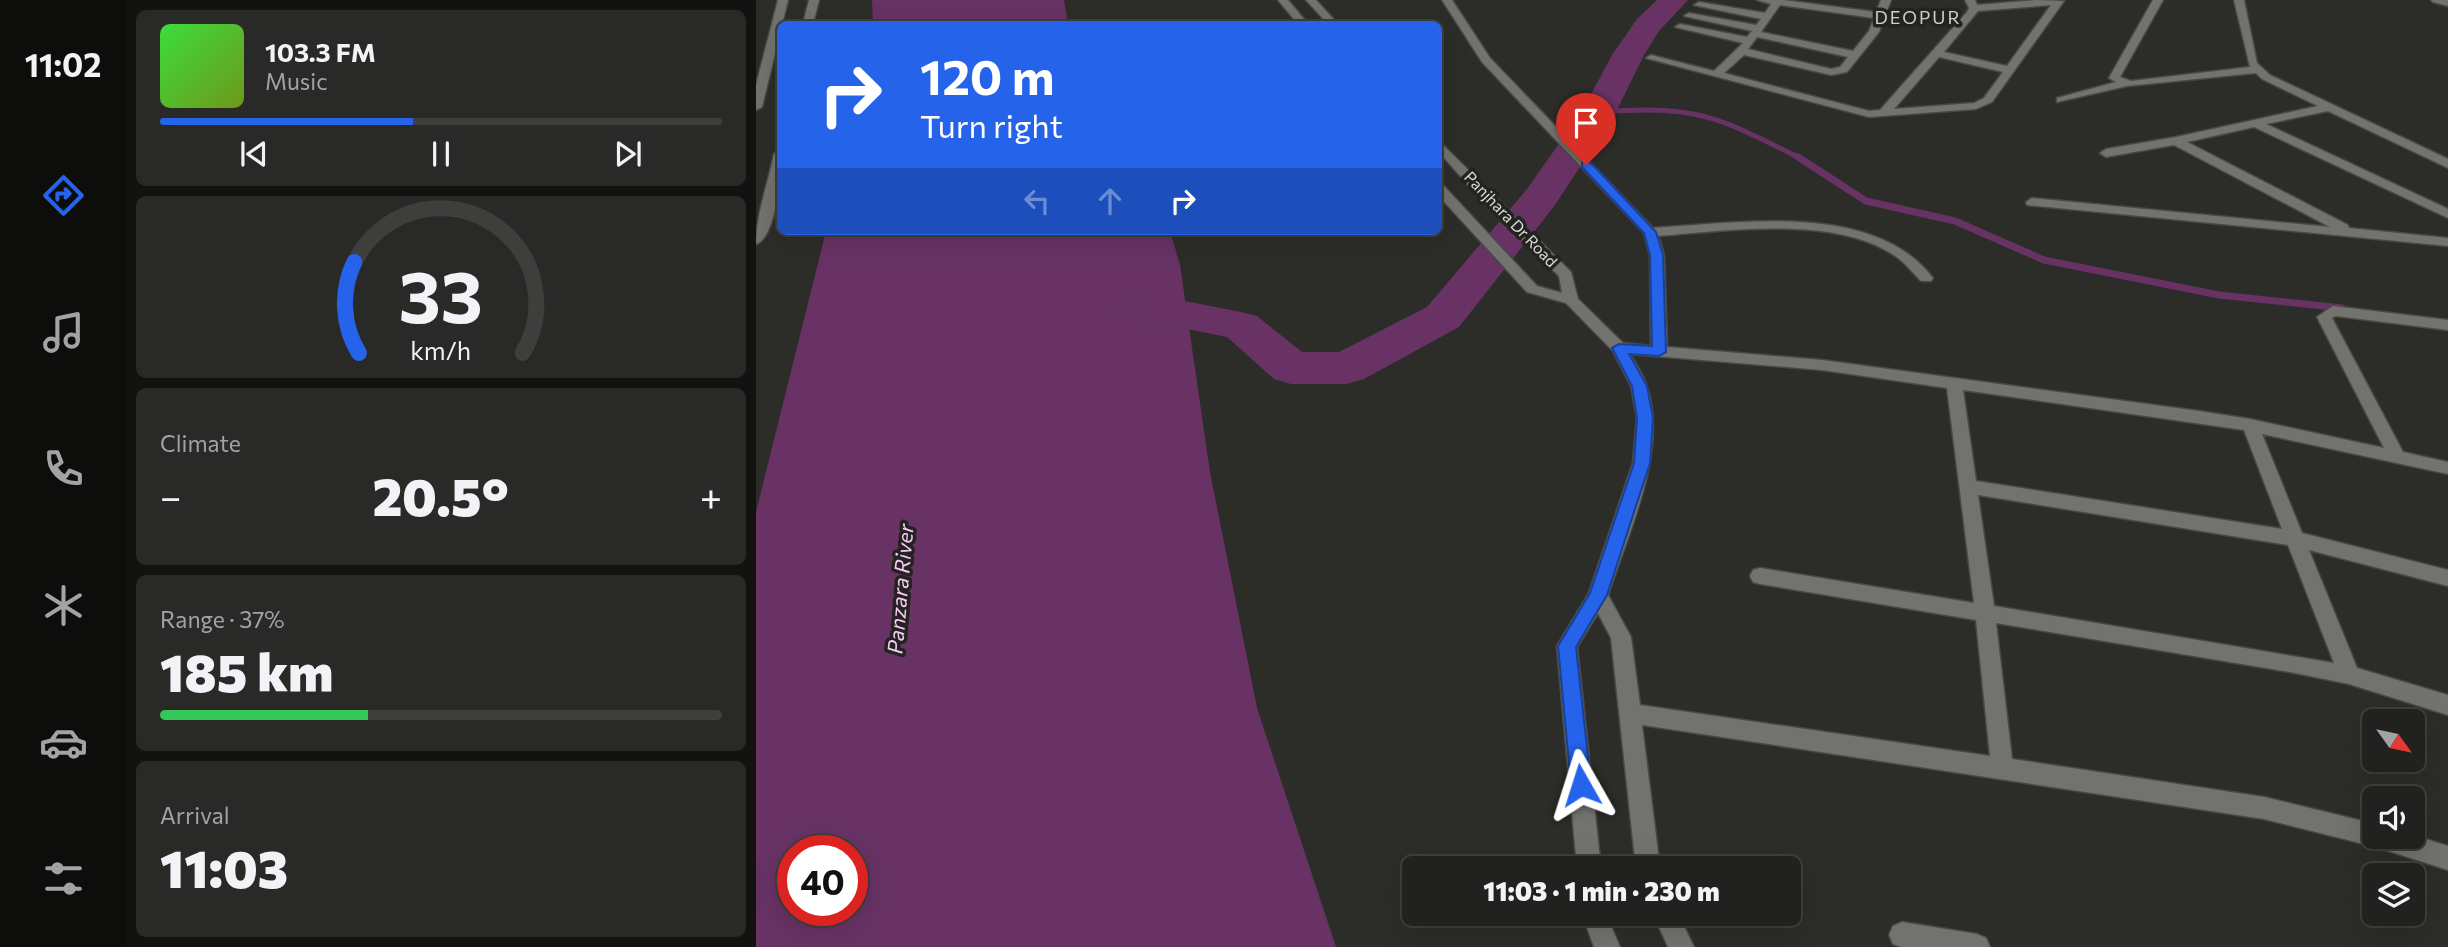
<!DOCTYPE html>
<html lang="en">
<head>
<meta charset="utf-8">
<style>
  body { margin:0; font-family:Commissioner,sans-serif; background:#292a28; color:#f1f3f6; height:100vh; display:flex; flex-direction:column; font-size:26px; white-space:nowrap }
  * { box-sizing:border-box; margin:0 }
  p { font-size:23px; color:#a2a4a4 }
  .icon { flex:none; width:38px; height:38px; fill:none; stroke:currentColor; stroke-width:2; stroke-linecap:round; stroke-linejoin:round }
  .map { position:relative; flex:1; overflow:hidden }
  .side { display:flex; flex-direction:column; gap:10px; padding:10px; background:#121311; width:630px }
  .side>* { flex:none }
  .banner { position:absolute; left:21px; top:21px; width:665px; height:214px; border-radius:10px; box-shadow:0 7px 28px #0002,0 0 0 2px #3e3f3d; background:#2563eb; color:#fff; overflow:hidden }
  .needle { width:46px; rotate:123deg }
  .controls { position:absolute; left:1606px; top:709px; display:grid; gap:14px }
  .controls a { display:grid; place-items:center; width:63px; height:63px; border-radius:10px; background:#21221f; box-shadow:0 7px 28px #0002,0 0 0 2px #3e3f3d; font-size:35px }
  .speed { position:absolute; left:21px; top:835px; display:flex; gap:14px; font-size:35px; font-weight:700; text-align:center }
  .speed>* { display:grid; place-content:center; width:91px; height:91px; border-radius:50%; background:#21221f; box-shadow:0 7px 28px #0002,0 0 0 2px #3e3f3d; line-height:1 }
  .speed .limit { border:10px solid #d22; background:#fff; color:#111 }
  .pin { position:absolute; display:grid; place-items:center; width:60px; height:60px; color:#fff; margin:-72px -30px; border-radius:50% 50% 50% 0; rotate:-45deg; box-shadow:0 0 7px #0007 }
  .pin .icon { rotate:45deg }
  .me { position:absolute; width:77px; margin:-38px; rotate:354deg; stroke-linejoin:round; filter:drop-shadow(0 0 5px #0008) }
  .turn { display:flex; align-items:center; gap:24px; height:147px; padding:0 28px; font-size:32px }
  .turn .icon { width:91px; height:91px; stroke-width:2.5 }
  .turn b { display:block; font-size:49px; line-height:60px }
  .lanes { display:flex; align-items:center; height:66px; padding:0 28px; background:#0003; justify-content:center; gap:35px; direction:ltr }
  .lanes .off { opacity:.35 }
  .big { font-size:52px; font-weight:800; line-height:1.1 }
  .side .card { flex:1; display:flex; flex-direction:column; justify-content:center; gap:10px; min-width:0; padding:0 24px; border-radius:10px; background:#292a28 }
  .side .dial { align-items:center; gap:0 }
  .dial svg { height:182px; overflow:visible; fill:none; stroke:#3e3f3d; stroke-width:7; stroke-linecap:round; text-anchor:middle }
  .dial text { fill:#f1f3f6; stroke:none }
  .song { display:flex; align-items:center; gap:21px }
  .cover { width:84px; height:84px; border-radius:10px; background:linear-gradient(135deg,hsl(120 70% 55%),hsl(80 70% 35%)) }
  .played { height:7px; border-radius:4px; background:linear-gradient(90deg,#2563eb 45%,#3e3f3d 45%) }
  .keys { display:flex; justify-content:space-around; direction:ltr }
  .heat { display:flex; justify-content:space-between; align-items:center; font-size:38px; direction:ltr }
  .charge { height:10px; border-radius:5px; background:linear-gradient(90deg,#34c759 37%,#3e3f3d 0) }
  .trip { position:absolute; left:646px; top:856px; width:399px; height:70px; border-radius:10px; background:#21221f; box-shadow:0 7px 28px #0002,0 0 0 2px #3e3f3d; font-weight:800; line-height:70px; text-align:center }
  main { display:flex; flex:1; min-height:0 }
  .tab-bar { display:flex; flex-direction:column; width:126px; justify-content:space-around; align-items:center; background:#0d0e0c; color:#a2a4a4 }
  .tab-bar .icon { width:49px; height:49px }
  .tab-bar .selected { color:#2563eb }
  .tab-bar b { font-size:32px; color:#f1f3f6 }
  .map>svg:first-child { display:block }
</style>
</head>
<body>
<main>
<nav class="tab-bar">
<b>11:02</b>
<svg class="icon selected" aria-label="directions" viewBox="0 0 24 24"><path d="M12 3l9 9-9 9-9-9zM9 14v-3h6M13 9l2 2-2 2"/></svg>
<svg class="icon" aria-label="music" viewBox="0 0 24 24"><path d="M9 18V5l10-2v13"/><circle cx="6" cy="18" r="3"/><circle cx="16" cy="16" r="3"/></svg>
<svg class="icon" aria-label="phone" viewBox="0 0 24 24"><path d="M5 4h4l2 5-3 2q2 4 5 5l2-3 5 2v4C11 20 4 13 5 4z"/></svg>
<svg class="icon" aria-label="climate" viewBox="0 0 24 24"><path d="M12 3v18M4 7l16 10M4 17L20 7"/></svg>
<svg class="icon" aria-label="car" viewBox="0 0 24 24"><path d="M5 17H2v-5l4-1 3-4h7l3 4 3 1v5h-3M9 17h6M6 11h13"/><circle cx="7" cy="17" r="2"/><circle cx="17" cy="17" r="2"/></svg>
<svg class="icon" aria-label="filters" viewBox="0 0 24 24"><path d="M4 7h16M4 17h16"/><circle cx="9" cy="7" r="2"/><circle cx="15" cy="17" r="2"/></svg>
</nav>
<section class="side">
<div class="card">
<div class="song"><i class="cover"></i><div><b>103.3 FM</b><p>Music</p></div></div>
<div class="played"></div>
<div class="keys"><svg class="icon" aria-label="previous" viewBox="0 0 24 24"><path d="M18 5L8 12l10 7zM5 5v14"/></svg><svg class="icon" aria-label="pause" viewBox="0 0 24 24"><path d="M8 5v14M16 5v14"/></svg><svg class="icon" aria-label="next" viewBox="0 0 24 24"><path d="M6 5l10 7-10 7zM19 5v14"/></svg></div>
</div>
<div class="card dial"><svg viewBox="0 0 100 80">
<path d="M14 69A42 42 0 1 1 86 69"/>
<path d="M14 69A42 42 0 0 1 12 29" stroke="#2563eb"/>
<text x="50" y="56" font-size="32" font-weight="700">33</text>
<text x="50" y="72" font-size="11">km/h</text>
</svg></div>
<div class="card"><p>Climate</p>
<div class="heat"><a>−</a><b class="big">20.5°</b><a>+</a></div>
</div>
<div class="card"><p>Range · 37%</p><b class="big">185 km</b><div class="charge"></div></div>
<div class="card"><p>Arrival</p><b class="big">11:03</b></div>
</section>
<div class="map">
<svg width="1692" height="947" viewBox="0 0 1692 947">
  <rect width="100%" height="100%" fill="#2c2d29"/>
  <path fill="#683265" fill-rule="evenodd" d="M 116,0 L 308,0 L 312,24 L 117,24 Z
    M 70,231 L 414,231 L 424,265 L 454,472 L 501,708 L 580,947 L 0,947 L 0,512 ZM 37,850 L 96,850 L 96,910 L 37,910 Z"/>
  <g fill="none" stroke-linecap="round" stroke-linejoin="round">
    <path stroke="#683265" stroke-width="5" d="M 843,112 C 886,109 931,107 972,124 C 997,134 1021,147 1046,159"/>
    <path stroke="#683265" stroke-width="7" d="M 1042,157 L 1110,201 L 1199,221 L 1288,260 L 1463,295 L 1586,308"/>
    <path fill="#683265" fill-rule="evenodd" d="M 901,0 L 932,0 L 903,31 L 888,55 L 860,112 L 799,205 L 703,327 L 608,379 L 591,384 L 535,384 L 518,379 L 471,337 L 346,312 L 340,302 L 346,292 L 362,288 L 485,312 L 501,316 L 546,352 L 583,352 L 671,307 L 771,189 L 826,111 L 856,55 L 881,19 Z"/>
    <g stroke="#484845" stroke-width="3">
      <path id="minor" d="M 22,0 L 32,0 L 6,107 L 0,110 L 0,85 Z
        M 53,0 L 63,0 L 57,24 L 47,24 Z
        M 522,0 L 532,0 L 552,24 L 542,24 Z
        M 550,0 L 560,0 L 582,24 L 572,24 Z
        M 686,0 L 696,0 L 734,58 L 897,228 C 983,223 1118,201 1177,278 L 1175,281 L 1165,281 C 1158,274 1150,264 1142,258 C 1082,214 972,231 902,236 L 908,255 L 911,347 L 1066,360 L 1443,411 L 1494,419 L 1628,448 L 1561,317 L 1577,306 L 1692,320 L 1692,330 L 1580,316 L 1576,318 L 1647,452 L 1692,462 L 1692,474 L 1506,434 L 1546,533 L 1692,570 L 1692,586 L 1553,550 L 1601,668 L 1692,695 L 1692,715 L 1593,684 L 1534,672 L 1240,623 L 1256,759 L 1508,797 L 1619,824 L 1619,836 L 1657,835 L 1692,846 L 1692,870 L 1620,847 L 1508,819 L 886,725 L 904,868 L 880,868 L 855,638 L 842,613 L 821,647 L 845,868 L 821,868 L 801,646 L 833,593 L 877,463 L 881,418 L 875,386 L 857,351 L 810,303 L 771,292 L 682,195 L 682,183 L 686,184 L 781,286 L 806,293 L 803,276 L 730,205 L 682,151 L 682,140 L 815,272 L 822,299 L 867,343 L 895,346 L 894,255 L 888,233 L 726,62 ZM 874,354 L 1066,370 L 1191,388 L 1218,603 L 1004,568 L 997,570 L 994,576 L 997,582 L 1004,584 L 1220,620 L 1234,756 L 884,705 L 875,637 L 852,595 C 872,533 912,452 891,387 C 888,376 880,365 874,354 ZM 1207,390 L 1488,430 L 1526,529 L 1220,481 ZM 1222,495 L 1532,545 L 1578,663 L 1238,606 Z
        M 1001,0 L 1027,0 L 1120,12 L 1125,0 L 1135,0 L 1123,32 L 1091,72 L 1075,75 L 988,55 L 968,73 L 1113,111 L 1124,110 L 1211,12 L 1213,8 L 1209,0 L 1219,0 L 1221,5 L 1280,0 L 1308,1 L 1236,102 L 1220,109 L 1113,117 L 890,58 L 895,55 L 958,71 L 987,43 L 919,27 L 924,24 L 991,37 L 996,31 L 928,16 L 933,13 L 1000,25 L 1005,19 L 938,5 L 943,2 L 1009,13 L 1015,4 ZM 1024,5 L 1118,18 L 1113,31 L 1097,51 L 1005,32 ZM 1295,5 L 1251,66 L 1188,52 L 1222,11 ZM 1001,37 L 1092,57 L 1084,67 L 1075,69 L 992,49 ZM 1183,57 L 1247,72 L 1228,98 L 1218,103 L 1138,109 Z
        M 1397,0 L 1407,0 L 1364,77 L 1375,81 L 1494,67 L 1478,0 L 1488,0 L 1501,63 L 1514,75 L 1692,159 L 1692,168 L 1572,111 L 1510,124 L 1692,209 L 1692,218 L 1498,127 L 1431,142 L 1592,225 L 1593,228 L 1692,238 L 1692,246 L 1271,205 L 1270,202 L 1276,198 L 1574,227 L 1418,145 L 1350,157 L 1344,153 L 1350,149 L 1420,137 L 1562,106 L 1506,79 L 1500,73 L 1371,86 L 1301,102 L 1301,98 L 1360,82 L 1353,78 Z
        M 1675,0 L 1692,0 L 1692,6 L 1677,2 Z
        M 24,150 C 26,169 21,237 0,244 C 0,216 12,183 18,154 Z
        M 826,914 L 850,914 L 864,947 L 838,947 Z
        M 897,914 L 922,914 L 938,947 L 912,947 Z
        M 1146,922 L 1221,934 L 1230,938 L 1234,947 L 1145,947 L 1137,944 L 1133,935 L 1137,926 Z"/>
    </g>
    <use href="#minor" fill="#72726e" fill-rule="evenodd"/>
  </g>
  <path fill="#2563eb" stroke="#184099" stroke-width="2" d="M 826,162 L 834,162 L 900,232 L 907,255 L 910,352 L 903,356 L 873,354 L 891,386 L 897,418 L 894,463 L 851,595 L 820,647 L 835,785 L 832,792 L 825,795 L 818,792 L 815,785 L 802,646 L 834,593 L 878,463 L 881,418 L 876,386 L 856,348 L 863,344 L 896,346 L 894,255 L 888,233 L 826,167 Z"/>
  <g text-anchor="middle" stroke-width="7" stroke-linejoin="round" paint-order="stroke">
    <g font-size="16" fill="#dadbd8" stroke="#232320">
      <text transform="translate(755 219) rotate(46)" y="6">Panjhara Dr Road</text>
    </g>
    <g font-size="18" letter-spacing="2" fill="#cdcdc9" stroke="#232320">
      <text x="1162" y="24">DEOPUR</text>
    </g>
    <g font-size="21" font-style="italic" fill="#fbc9f6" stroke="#232320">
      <text transform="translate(145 589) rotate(-85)" y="7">Panzara River</text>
    </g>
  </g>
</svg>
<div class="controls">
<a><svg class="needle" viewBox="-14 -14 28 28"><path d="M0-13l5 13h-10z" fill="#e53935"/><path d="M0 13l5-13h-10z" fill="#a2a4a4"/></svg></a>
<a><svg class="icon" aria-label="sound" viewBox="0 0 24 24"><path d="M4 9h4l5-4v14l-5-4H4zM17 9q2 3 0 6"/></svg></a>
<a><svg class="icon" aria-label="layers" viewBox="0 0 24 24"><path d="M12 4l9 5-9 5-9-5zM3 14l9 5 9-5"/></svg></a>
</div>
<div class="speed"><div class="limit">40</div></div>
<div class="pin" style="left:830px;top:165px;background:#d93025"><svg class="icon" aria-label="arrive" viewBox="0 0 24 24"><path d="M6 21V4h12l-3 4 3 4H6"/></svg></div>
<svg class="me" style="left:825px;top:785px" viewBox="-20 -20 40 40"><path d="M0-17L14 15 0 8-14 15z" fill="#2563eb" stroke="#fff" stroke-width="4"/></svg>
<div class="trip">11:03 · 1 min · 230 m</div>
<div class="banner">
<div class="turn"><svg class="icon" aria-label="right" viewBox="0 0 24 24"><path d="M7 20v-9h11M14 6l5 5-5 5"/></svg><div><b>120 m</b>Turn right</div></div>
<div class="lanes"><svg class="icon off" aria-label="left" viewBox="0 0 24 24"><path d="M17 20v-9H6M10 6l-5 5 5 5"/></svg><svg class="icon off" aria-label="ahead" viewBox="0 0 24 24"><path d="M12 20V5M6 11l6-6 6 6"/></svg><svg class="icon" aria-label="right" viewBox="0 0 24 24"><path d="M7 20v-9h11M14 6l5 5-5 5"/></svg></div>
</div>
</div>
</main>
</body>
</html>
